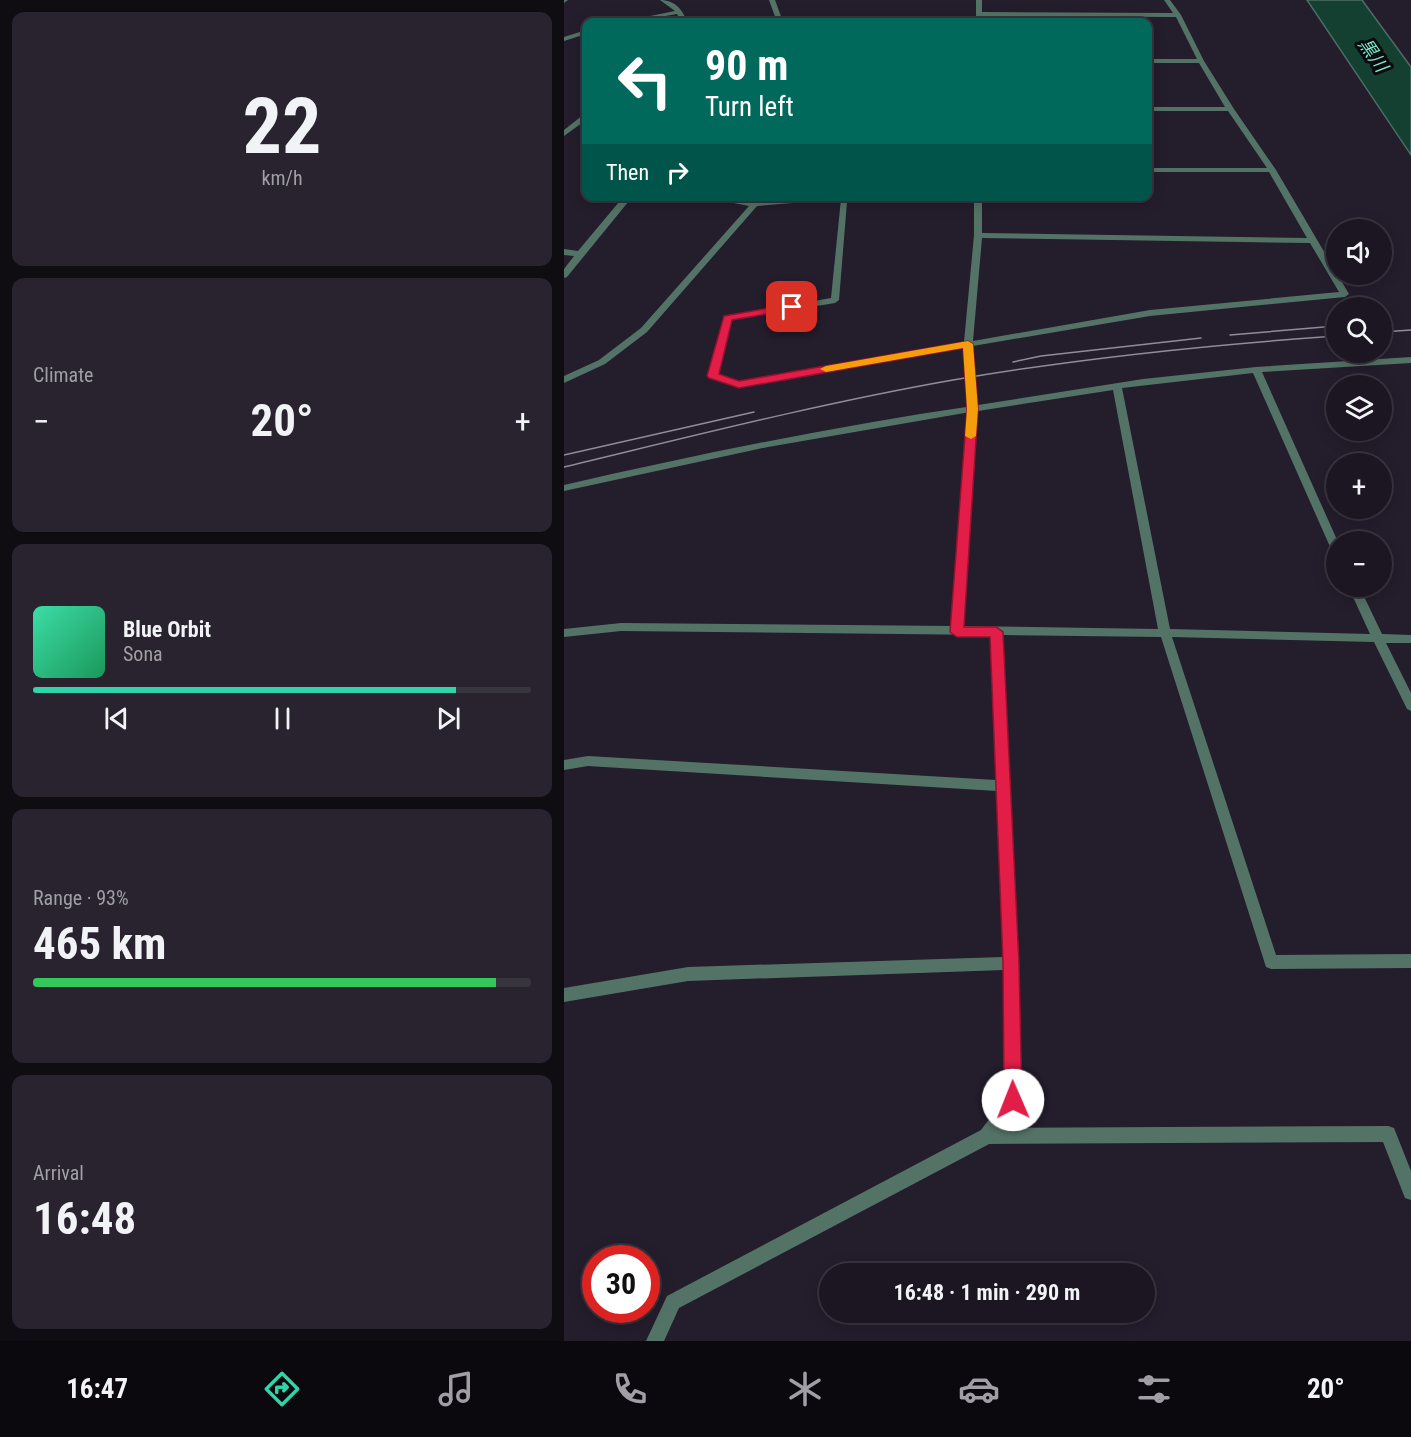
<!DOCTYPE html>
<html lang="en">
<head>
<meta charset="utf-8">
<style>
  body { margin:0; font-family:"Roboto Condensed","Noto Sans JP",sans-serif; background:#28232e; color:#f1f3f6; height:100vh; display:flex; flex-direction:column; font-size:22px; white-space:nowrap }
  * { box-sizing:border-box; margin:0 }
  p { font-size:20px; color:#a09fa5 }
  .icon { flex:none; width:33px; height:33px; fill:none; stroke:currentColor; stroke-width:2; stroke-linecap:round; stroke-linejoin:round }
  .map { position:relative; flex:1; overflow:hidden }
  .drawer { display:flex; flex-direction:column; gap:12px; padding:12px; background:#0f0c12; width:564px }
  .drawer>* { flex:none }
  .top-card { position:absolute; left:18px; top:18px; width:570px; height:183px; border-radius:12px; box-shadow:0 3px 15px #0003,0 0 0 2px #39353f; background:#00695c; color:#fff; overflow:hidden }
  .buttons { position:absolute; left:762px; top:219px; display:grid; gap:12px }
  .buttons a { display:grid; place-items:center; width:66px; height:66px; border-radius:50%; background:#1b1621; box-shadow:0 3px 15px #0003,0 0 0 2px #39353f; font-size:30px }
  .speed { position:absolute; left:18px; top:1245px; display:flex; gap:12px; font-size:30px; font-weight:700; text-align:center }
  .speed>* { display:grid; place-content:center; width:78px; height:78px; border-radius:50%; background:#1b1621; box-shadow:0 3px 15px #0003,0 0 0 2px #39353f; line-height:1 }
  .speed .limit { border:9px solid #d22; background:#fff; color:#111 }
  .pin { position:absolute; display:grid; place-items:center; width:51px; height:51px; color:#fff; margin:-26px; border-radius:12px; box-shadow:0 3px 9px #0006 }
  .me { position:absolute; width:66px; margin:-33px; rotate:359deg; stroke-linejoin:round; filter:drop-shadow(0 0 4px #0008) }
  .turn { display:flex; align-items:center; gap:21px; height:126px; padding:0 24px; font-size:27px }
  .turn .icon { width:78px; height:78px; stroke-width:2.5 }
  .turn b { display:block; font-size:42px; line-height:51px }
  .then { display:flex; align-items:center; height:57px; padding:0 24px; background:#0003; gap:12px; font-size:22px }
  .big { font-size:45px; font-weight:700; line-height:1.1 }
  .drawer .widget { flex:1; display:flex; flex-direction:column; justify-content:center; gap:9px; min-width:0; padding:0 21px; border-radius:12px; background:#28232e }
  .drawer .dial { align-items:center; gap:0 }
  .dial b { font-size:78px; line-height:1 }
  .song { display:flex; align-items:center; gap:18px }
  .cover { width:72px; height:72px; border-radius:9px; background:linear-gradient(135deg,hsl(160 70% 55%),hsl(150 70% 35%)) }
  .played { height:6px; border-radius:3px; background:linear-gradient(90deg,#31d4a9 85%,#39353f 85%) }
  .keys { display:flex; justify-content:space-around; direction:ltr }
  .heat { display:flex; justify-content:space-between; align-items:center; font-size:33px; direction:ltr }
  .charge { height:9px; border-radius:4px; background:linear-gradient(90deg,#34c759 93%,#39353f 0) }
  .trip { position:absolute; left:255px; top:1263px; width:336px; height:60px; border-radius:30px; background:#1b1621; box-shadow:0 3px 15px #0003,0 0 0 2px #39353f; font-weight:700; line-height:60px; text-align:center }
  .dock { display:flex; height:96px; justify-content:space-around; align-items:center; background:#0b090d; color:#a09fa5 }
  .dock .icon { width:42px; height:42px }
  .dock .current { color:#31d4a9 }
  .dock b { font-size:27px; color:#f1f3f6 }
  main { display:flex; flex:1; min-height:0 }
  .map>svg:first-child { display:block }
</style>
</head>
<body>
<main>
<section class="drawer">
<div class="widget dial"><b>22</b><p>km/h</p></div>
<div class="widget"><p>Climate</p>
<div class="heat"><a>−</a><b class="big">20°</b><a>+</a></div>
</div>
<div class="widget">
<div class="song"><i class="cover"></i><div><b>Blue Orbit</b><p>Sona</p></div></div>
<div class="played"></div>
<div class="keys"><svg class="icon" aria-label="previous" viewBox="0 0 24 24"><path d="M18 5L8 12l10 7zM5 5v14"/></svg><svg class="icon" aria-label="pause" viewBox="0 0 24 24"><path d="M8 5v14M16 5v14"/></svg><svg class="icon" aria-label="next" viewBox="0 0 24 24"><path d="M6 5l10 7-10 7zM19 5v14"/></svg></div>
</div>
<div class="widget"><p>Range · 93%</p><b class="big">465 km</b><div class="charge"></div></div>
<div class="widget"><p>Arrival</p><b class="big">16:48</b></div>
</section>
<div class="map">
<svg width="847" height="1341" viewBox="0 0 847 1341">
  <rect width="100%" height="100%" fill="#241d2c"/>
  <path fill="#144032" stroke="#4f6c66" stroke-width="1.5" d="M 743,0 L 798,0 L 847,67 L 847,155 Z"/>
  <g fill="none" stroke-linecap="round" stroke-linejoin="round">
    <path fill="#547367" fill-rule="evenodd" d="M 409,406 L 414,409 L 412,411 L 204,447 L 0,491 L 0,485 C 136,454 271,426 409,406 Z
      M 824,1126 L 830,1128 L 847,1171 L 847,1200 L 841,1198 L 819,1142 L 423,1144 L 417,1142 L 415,1136 L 417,1130 L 423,1128 Z"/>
    <path fill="#547367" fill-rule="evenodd" d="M 96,0 C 111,0 119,10 123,22 L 117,22 L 113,14 L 67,22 L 56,22 L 111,11 Z
      M 205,0 L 211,0 L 219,22 L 213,22 Z
      M 412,0 L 418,0 L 418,12 L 609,13 L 600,0 L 606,0 L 617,15 L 640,61 L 670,109 L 712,170 L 785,294 L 781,297 L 586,316 L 409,346 L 414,405 L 579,379 L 692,367 L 847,357 L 847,363 L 698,372 L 774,542 L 772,542 L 772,553 L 767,549 L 689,373 L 558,388 L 606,629 L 806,634 L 784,586 L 795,586 L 818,634 L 847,635 L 847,643 L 822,643 L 847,693 L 847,711 L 843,709 L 810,642 L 608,637 L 712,955 L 847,954 L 847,968 L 707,969 L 702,967 L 597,637 L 438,635 L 454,963 L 457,1100 L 455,1105 L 429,1142 L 115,1308 L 100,1341 L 82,1341 L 103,1296 L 417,1130 L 441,1098 L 440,970 L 124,981 L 0,1002 L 0,988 L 124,967 L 439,957 L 433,791 L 24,766 L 0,770 L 0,760 L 24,756 L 432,780 L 426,635 L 57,631 L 0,637 L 0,629 L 57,623 L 388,626 L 404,409 L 400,348 L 175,387 L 144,376 L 161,316 L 267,298 L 277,199 L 193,206 L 83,332 L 41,364 L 0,383 L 0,376 L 35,360 L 77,328 L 185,206 L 134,196 L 157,196 L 191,202 L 250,196 L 292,196 L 283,202 L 275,300 L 271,303 L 168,320 L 154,375 L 175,381 L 400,342 L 410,235 L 410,196 L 418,196 L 418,233 L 743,238 L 705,172 L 584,172 L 584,168 L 703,168 L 664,111 L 584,111 L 584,107 L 661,107 L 635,63 L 584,63 L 584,59 L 633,59 L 612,17 L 418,16 L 418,22 L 412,22 ZM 418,238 L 746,243 L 775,292 L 586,310 L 409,341 ZM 549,390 L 594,629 L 399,626 L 414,411 Z
      M 22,30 L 22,34 L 0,41 L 0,37 Z
      M 19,115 L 22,115 L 22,120 L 0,136 L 0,130 Z
      M 60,196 L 69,196 L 3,277 L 0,278 L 0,269 L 10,256 L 0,255 L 0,249 L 14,251 Z"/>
    <path fill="#547367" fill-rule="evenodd" d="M 0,0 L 4,0 L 0,3 Z"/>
    <path stroke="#918c98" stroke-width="1.5" d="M 818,332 L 847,330
      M 666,335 L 772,326
      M 449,362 L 477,356 L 637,338
      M 0,455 L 190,412
      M 0,467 C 129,436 258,403 389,380 C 516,358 644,345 772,336"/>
  </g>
  <path fill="#e11d48" stroke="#92132f" stroke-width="1.5" d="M 228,304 L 233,307 L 232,309 L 168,320 L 155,374 L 175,381 L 404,341 L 409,344 L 414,409 L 400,627 L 432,627 L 439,632 L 455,963 L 458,1100 L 456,1107 L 449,1109 L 443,1107 L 440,1100 L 439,963 L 426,637 L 393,637 L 386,632 L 403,409 L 399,348 L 175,388 L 145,378 L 143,376 L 160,316 Z"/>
  <path fill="#f59e0b" d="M 404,341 L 409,344 L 414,409 L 412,436 L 407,439 L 401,436 L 403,409 L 399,348 L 262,372 L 256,369 L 262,366 Z"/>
  <g text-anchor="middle" stroke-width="6" stroke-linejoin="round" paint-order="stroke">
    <g font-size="18" font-style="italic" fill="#78edc7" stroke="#0c090f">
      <text transform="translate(809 55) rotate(55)" y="6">黒川</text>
    </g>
  </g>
</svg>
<div class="buttons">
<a><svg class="icon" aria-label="sound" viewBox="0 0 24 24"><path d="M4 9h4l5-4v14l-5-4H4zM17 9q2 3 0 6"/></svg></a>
<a><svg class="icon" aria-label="search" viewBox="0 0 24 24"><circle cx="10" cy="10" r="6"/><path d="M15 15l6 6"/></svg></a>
<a><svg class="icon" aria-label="layers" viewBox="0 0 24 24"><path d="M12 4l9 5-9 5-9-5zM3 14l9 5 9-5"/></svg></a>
<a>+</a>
<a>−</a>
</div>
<div class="speed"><div class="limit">30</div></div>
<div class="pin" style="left:228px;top:307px;background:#d93025"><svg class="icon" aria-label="arrive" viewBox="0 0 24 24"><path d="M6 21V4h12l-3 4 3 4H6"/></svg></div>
<svg class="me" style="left:449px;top:1100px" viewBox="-20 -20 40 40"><circle r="19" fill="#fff"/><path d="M0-13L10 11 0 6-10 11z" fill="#e11d48"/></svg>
<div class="trip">16:48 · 1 min · 290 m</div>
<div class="top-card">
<div class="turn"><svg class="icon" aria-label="left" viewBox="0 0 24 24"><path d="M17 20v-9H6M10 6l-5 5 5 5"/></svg><div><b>90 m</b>Turn left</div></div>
<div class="then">Then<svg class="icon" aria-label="right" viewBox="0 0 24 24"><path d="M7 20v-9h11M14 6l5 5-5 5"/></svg></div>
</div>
</div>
</main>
<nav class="dock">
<b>16:47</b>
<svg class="icon current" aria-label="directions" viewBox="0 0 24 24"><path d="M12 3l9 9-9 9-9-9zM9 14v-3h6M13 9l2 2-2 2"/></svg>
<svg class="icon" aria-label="music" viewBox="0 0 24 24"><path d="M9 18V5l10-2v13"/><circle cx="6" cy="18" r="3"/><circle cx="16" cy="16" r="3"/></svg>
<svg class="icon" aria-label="phone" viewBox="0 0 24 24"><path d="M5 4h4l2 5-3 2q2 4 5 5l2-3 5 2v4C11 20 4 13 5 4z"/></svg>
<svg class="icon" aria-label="climate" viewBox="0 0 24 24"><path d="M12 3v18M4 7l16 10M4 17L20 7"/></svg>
<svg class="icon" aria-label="car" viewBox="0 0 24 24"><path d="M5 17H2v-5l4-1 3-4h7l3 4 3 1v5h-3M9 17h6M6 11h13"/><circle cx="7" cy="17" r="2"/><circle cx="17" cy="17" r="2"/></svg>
<svg class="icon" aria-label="filters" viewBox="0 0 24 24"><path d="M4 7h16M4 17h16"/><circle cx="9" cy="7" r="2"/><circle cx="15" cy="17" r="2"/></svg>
<b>20°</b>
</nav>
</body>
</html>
